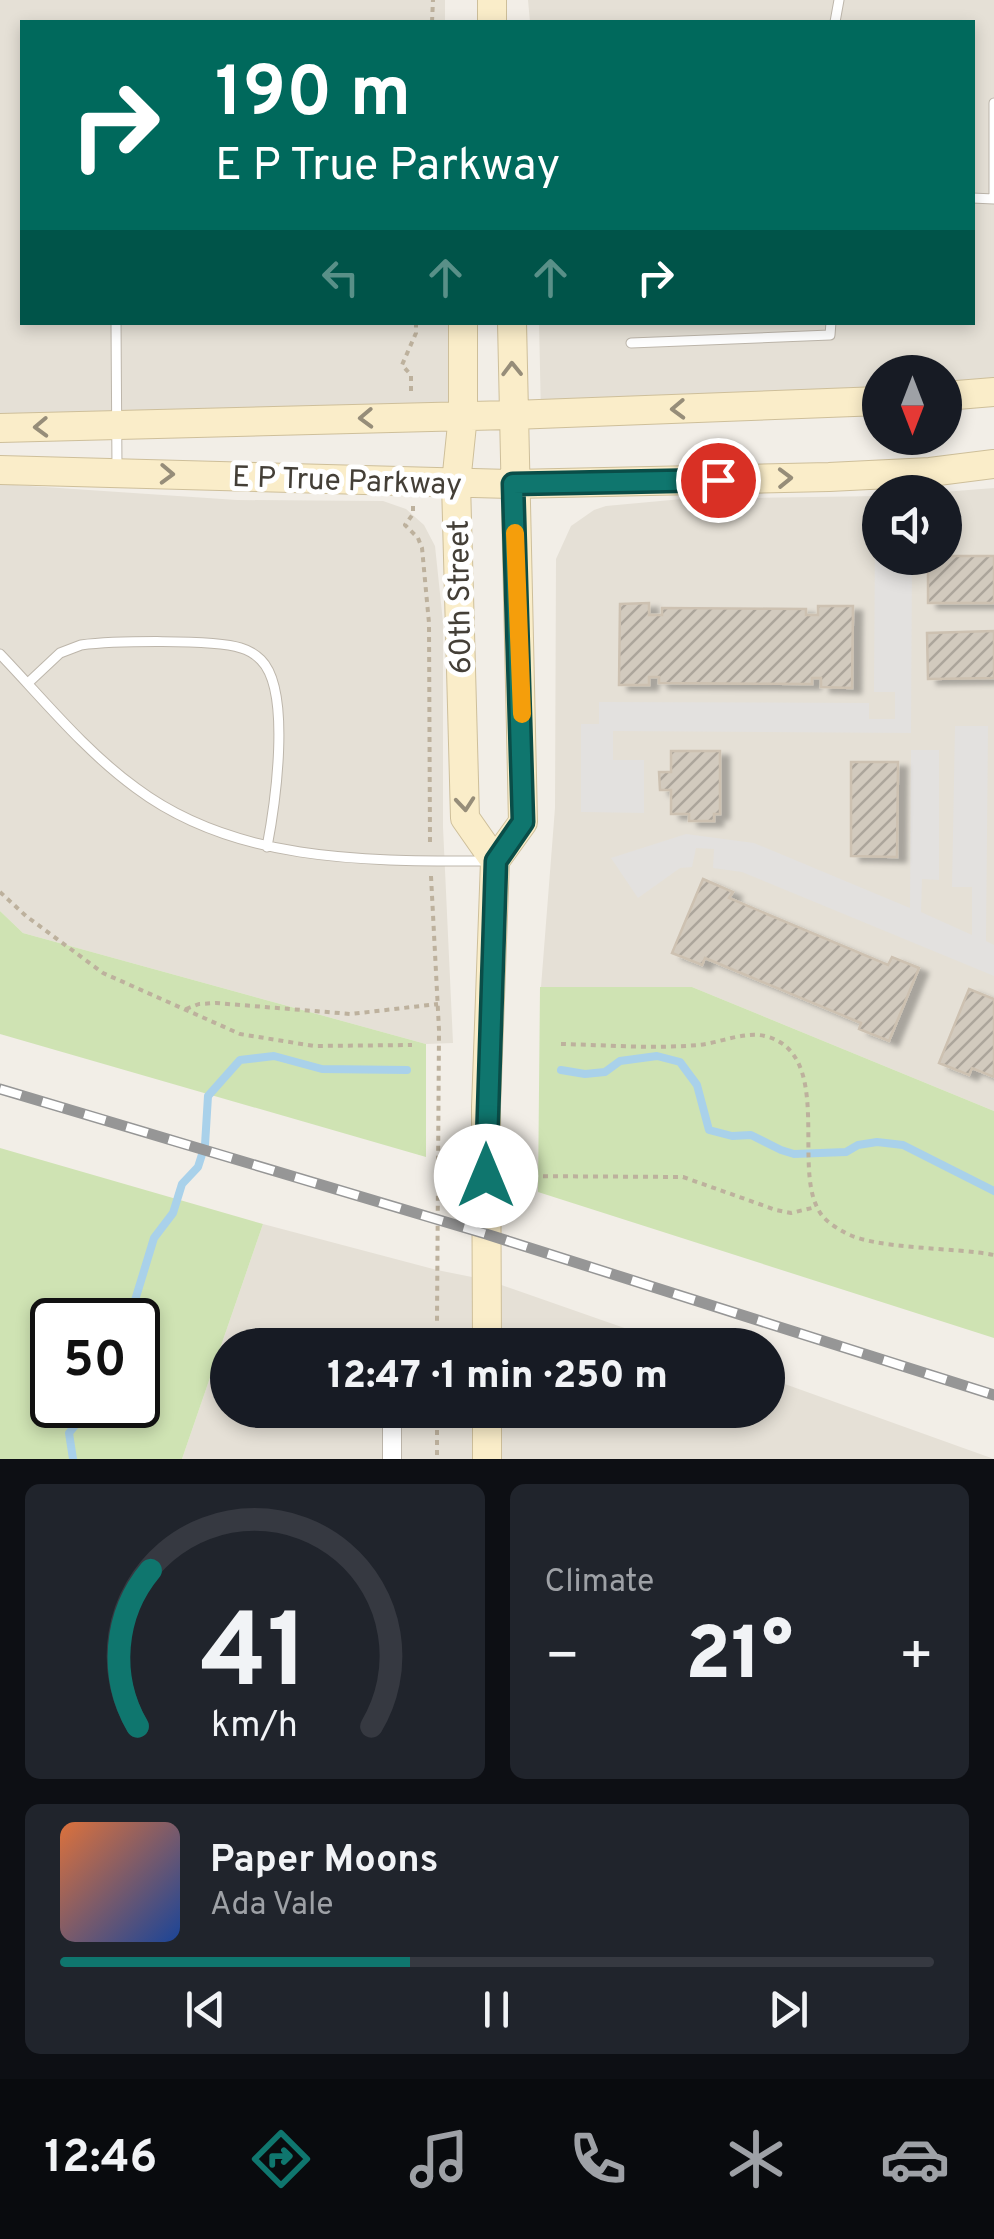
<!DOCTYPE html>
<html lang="en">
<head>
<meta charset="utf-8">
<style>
  body { margin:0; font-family:Overpass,sans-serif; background:#20242c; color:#f1f3f6; height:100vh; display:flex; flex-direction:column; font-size:38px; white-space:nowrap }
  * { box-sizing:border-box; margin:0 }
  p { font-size:32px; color:#9ea1a6 }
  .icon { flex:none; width:55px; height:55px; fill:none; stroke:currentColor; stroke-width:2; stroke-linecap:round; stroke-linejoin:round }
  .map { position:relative; height:1459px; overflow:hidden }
  .panel { display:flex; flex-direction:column; gap:25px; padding:25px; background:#0d0f14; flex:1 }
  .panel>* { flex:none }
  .banner { position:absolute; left:20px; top:20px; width:955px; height:305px; border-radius:0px; box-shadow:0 5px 15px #0003; background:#00695c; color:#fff; overflow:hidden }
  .needle { width:65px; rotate:180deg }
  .buttons { position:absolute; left:862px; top:355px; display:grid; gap:20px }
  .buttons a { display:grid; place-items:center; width:100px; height:100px; border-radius:50%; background:#171b24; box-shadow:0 5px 15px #0003; font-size:50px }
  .speed { position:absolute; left:30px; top:1298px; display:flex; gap:20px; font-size:50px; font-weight:700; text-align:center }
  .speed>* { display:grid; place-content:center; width:130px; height:130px; border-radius:50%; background:#171b24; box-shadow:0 5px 15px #0003; line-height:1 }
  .speed .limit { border:5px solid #111; border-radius:15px; background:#fff; color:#111 }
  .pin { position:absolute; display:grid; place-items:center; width:85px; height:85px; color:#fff; margin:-42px; border:5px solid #fff; border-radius:50%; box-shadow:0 2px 10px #0007 }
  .me { position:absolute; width:110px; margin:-55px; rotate:0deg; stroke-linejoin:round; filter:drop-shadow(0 0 8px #0008) }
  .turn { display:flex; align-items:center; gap:35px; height:210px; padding:0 30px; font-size:45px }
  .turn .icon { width:130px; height:130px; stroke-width:2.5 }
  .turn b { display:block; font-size:70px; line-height:85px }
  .lanes { display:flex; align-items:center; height:95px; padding:0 30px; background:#0003; justify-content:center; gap:50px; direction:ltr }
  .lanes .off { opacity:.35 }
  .big { font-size:75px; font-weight:800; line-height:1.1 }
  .panel .card { flex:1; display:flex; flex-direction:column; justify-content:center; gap:15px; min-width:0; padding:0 35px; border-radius:15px; background:#20242c }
  .panel .dial { align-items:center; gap:0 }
  .dial svg { height:260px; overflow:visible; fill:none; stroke:#363941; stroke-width:7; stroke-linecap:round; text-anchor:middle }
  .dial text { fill:#f1f3f6; stroke:none }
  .song { display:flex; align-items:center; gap:30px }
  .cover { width:120px; height:120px; border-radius:15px; background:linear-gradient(135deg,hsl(20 70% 55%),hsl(220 70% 35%)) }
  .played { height:10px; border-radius:5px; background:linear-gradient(90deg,#0f766e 40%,#363941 40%) }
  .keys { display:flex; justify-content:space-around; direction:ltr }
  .heat { display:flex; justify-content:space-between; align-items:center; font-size:55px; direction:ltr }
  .panel .tiles { flex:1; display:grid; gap:25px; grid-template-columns:1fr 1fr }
  .card:last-child { grid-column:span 2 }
  .trip { position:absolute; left:210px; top:1328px; width:575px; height:100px; border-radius:50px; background:#171b24; box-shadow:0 5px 15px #0003; font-weight:800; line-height:100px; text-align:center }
  .tab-bar { display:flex; height:160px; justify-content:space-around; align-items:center; background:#090b0e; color:#9ea1a6 }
  .tab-bar .icon { width:70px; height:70px }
  .tab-bar .selected { color:#0f766e }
  .tab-bar b { font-size:45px; color:#f1f3f6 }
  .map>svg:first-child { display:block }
</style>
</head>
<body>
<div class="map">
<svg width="994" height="1459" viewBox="0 0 994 1459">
  <defs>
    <pattern id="building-hatch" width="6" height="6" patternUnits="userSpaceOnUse" patternTransform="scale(2.5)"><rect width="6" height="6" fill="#d2cabe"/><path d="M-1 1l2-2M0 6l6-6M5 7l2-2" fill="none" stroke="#aca59b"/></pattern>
    <filter id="shadow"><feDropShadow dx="9" dy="5" stdDeviation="2.5" flood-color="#0004"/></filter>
  </defs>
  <rect width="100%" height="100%" fill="#f2eee7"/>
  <path fill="#e5e0d6" d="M 0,0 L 445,0 L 445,22 L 22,22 L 22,322 L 460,323 L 463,415 L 0,428 Z
    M 528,0 L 994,0 L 994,392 L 945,396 L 945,372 L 880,372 L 880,401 L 541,415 L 539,323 L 972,322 L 972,22 L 530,22 Z
    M 0,484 L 237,500 L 383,501 L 406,509 L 424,525 L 435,546 L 443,622 L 443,827 L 453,1043 L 426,1044 L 23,933 L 0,911 Z
    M 994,488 L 994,1111 L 692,987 L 541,987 L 555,808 L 556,559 L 571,526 L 594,510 L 606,506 L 682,499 L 880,496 L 880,558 L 945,558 L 943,492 Z
    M 263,1224 L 437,1270 L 487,1280 L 673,1345 L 228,1345 L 228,1410 L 768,1410 L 768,1378 L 994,1459 L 182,1459 Z"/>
  <path fill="#cfe3b3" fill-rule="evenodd" d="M 0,911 L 23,933 L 426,1044 L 426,1157 L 0,1034 Z
    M 540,987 L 692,987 L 994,1111 L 994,1338 L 538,1192 Z
    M 0,1148 L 263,1224 L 182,1459 L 0,1459 ZM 52,1320 L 138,1320 L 138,1405 L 52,1405 Z"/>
  <path fill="#e3e1df" d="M 875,537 L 880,537 L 880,558 L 912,558 L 911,733 L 613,731 L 613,760 L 644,760 L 644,813 L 581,812 L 581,724 L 599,724 L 599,702 L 869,703 L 869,719 L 895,719 L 895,692 L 874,692 Z
    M 955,726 L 988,726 L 986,941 L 994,945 L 994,976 L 742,872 L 713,868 L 714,849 L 696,848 L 692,867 L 680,868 L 638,898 L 611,858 L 686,834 L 754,843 L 910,908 L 911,750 L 939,750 L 939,880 L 922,879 L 921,912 L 972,935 L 972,887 L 952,887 Z"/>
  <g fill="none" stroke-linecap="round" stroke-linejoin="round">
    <path stroke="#a9d1ea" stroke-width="8" d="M 561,1070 L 585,1074 L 605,1072 L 620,1061 L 657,1056 L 680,1062 L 697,1085 L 709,1130 L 732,1136 L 751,1135 L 781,1150 L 794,1154 L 846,1152 L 858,1145 L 877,1142 L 903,1145 L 994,1191
      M 129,1320 L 154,1238 L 173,1213 L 182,1184 L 198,1167 L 205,1145 L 208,1096 L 240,1060 L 274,1056 L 322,1069 L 407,1070
      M 73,1459 L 69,1433 L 82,1417 L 103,1405"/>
  </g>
  <path fill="url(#building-hatch)" stroke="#cdc1b1" stroke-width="2.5" filter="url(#shadow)" d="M 945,556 L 994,556 L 994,603 L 928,603 L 928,558 Z
    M 649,603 L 649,615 L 662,615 L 662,608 L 806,609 L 806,615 L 818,615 L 818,606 L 853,606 L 852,688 L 821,687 L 821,678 L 812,678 L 812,684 L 659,683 L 659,677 L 649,677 L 649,685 L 619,685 L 620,604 Z
    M 994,631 L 994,678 L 928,679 L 927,633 Z
    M 671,751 L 720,751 L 720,814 L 714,814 L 714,821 L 689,821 L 689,814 L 671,814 L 671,790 L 660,790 L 659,772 L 671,772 Z
    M 851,762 L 898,762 L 897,857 L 851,856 Z
    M 703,879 L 733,892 L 729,898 L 888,965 L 892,957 L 919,968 L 889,1041 L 859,1029 L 861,1023 L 705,958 L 702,965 L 672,953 Z
    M 969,989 L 994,999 L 994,1077 L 972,1068 L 969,1075 L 939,1063 Z"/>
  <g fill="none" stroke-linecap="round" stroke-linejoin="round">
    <g stroke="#bdb6ab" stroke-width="11">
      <path id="lane" d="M 835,22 L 839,0
        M 972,198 L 994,199 L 994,103
        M 116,322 L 117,469
        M 631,343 L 830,335 L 831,322
        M 0,654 C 43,699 85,751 136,788 C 236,863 368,861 488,861
        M 28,683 L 60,653 L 81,645 C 112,641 214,639 241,648 C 248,650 256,655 261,660 C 292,691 275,805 267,847"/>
    </g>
    <g stroke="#bdb6ab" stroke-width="20">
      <path id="street" d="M 402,1345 L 411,1339 L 487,1341
        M 392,1410 L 392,1459"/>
    </g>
    <g stroke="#cebf9a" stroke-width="30">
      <path id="secondary" d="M 492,0 L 492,22
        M 463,322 L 463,415 L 456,483 L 465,818 L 495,861
        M 945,396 L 994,392
        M 0,428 L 513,415 L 880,401
        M 0,470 L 513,484 L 829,477 L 930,472 L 994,464
        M 487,1345 L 486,1107 L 495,861 L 523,822 L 512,322
        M 487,1410 L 487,1459"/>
    </g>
    <path stroke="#bdb19d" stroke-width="4" stroke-dasharray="5 5" stroke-linecap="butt" d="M 432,22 L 433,0
      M 411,391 L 411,375 L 402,365 L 416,333 L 416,322
      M 413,506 L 413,514 L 405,525 L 418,538 L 422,548 L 429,623 L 430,846
      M 431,876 L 439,1030 L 437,1321
      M 0,892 L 26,916 L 103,973 L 240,1034 L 314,1046 L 412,1045
      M 186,1009 L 199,1004 L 216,1003 L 351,1014 L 438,1004
      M 561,1044 C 606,1045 653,1049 698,1045 C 720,1043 744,1031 765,1036 C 833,1053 794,1162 817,1207 C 822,1219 833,1226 844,1232 C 874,1250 956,1247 994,1255
      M 513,1176 L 683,1177 L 776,1210 L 791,1213 L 816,1207
      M 437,1410 L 437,1459"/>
    <use href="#lane" stroke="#fff" stroke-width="9"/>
    <use href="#street" stroke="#fff" stroke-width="18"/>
    <use href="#secondary" stroke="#faedc9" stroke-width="28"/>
    <g stroke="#969696" stroke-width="11">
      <path id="rail" d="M 0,1089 L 486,1234 L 994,1395"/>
    </g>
    <use href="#rail" stroke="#fff" stroke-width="8" stroke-dasharray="22" stroke-linecap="butt"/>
  </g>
  <defs><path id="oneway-chevron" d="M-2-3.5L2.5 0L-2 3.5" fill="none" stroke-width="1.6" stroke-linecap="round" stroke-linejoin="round" transform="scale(2.5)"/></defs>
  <g stroke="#968d79">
    <use href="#oneway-chevron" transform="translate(512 369) rotate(-91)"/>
    <use href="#oneway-chevron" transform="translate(678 409) rotate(178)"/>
    <use href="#oneway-chevron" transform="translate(366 418) rotate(178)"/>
    <use href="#oneway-chevron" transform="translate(41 427) rotate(178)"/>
    <use href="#oneway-chevron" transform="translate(167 474) rotate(2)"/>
    <use href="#oneway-chevron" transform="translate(785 478) rotate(-1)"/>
    <use href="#oneway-chevron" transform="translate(465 804) rotate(85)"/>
  </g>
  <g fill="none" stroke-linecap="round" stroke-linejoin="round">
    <g stroke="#0a4d48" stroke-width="25">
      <path id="route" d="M 486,1176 L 496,861 L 523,822 L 513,484 L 718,480"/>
    </g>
    <use href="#route" stroke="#0f766e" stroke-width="18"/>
    <path stroke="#f59e0b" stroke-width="18" d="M 515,533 L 522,714"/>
  </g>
  <g text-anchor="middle" stroke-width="10" stroke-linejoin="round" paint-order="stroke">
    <g font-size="30" fill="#443f37" stroke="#fff">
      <text transform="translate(347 480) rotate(2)" y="10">E P True Parkway</text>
      <text transform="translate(459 597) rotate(-91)" y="10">60th Street</text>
    </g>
  </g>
</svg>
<div class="buttons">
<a><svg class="needle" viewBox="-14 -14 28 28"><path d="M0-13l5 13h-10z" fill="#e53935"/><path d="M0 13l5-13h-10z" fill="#9ea1a6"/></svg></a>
<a><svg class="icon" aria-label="sound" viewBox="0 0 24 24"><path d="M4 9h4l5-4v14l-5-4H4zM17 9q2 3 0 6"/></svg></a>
</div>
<div class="speed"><div class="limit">50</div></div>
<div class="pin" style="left:718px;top:480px;background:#d93025"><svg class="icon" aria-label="arrive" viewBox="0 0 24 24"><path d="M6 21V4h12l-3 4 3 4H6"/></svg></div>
<svg class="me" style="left:486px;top:1176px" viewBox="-20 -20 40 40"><circle r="19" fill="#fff"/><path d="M0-13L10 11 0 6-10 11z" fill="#0f766e"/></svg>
<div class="trip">12:47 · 1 min · 250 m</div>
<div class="banner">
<div class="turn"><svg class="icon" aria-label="right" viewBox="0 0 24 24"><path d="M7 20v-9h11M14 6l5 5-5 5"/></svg><div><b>190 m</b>E P True Parkway</div></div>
<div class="lanes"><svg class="icon off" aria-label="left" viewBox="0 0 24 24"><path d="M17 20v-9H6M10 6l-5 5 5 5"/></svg><svg class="icon off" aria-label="ahead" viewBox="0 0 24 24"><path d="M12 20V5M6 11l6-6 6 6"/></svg><svg class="icon off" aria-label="ahead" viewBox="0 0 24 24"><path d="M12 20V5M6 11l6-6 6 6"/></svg><svg class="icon" aria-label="right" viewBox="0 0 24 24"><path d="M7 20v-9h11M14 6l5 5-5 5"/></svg></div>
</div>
</div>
<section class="panel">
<div class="tiles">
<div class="card dial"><svg viewBox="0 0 100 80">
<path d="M14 69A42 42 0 1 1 86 69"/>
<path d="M14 69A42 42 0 0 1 18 21" stroke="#0f766e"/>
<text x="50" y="56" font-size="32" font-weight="700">41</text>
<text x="50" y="72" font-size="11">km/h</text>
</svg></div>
<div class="card"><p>Climate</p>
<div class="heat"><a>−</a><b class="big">21°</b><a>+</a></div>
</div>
<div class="card">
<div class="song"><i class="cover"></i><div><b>Paper Moons</b><p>Ada Vale</p></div></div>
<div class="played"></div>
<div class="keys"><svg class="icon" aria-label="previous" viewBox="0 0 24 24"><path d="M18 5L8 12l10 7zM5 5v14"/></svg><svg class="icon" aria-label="pause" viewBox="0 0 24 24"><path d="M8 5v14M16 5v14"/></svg><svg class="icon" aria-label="next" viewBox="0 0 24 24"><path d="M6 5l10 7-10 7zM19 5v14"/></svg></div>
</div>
</div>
</section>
<nav class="tab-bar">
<b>12:46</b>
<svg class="icon selected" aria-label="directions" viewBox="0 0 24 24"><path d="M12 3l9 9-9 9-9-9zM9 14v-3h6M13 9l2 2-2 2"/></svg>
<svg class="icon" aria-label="music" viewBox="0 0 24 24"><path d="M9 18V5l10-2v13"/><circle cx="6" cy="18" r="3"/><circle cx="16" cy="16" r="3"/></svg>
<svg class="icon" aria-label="phone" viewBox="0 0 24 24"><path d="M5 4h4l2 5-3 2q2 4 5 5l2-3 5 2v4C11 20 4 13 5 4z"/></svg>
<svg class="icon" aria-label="climate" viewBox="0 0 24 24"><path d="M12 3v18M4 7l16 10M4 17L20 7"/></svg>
<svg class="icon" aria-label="car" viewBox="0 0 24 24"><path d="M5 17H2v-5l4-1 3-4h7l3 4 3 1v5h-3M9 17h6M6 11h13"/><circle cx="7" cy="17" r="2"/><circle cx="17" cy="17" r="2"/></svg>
</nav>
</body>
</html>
